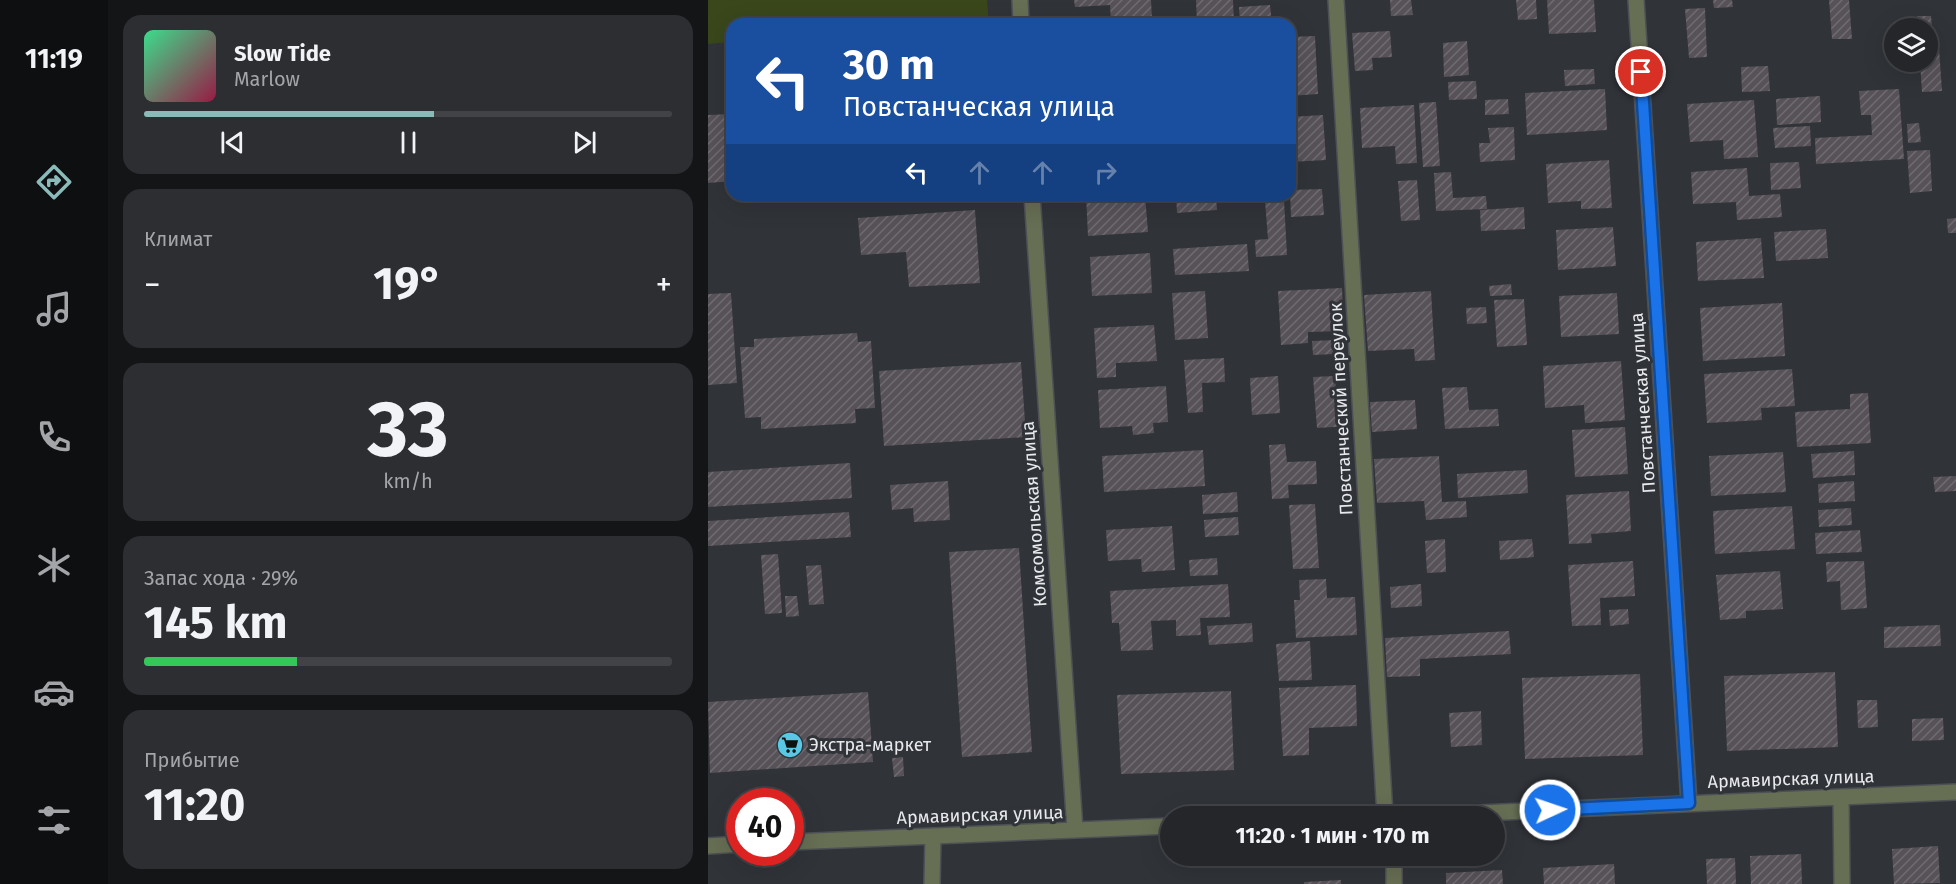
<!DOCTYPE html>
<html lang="ru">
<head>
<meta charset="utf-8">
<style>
  body { margin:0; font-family:"Fira Sans",sans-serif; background:#2c2e32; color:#f1f3f6; height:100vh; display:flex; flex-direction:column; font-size:22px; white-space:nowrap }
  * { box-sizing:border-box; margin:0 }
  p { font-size:20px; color:#a3a5a8 }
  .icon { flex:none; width:33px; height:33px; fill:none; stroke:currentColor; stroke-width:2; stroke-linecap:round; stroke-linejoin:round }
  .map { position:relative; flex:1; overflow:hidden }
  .panel { display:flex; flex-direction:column; gap:15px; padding:15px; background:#141517; width:600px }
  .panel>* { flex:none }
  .guide { position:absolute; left:18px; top:18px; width:570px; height:183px; border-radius:18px; box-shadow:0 6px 24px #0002,0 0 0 2px #414347; background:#1a4fa0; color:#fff; overflow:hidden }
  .fabs { position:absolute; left:1176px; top:18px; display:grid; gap:12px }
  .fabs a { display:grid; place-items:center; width:54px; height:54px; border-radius:50%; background:#24262a; box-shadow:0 6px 24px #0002,0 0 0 2px #414347; font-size:30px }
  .speed { position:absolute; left:18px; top:788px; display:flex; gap:12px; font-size:30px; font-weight:700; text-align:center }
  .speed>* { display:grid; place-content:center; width:78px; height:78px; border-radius:50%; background:#24262a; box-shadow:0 6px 24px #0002,0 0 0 2px #414347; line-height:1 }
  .speed .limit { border:9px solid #d22; background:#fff; color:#111 }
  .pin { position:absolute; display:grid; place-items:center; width:51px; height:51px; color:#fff; margin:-26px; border:3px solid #fff; border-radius:50%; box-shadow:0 2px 6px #0007 }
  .me { position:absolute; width:66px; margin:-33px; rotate:87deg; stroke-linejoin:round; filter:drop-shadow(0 0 4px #0008) }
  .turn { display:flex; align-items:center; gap:21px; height:126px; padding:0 18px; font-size:27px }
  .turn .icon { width:78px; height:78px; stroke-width:2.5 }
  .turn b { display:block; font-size:42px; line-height:51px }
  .lanes { display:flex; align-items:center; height:57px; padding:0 18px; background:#0003; justify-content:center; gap:30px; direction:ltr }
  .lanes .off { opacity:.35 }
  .big { font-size:45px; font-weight:700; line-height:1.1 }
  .panel .tile { flex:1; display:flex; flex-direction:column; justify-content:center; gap:9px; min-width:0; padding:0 21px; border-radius:18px; background:#2c2e32 }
  .panel .dial { align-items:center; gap:0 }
  .dial b { font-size:78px; line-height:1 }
  .song { display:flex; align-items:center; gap:18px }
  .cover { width:72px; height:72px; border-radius:9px; background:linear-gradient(135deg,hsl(150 70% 55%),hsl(340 70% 35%)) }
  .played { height:6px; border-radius:3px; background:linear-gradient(90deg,#8bbbb9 55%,#414347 55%) }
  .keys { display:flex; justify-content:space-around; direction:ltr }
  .heat { display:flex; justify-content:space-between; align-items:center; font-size:33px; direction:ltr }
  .charge { height:9px; border-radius:4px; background:linear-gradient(90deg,#34c759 29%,#414347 0) }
  .trip { position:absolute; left:452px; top:806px; width:345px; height:60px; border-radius:30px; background:#24262a; box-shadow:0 6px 24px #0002,0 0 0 2px #414347; font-weight:700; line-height:60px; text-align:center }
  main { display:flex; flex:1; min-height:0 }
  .tabs { display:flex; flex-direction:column; width:108px; justify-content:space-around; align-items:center; background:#0e0f11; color:#a3a5a8 }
  .tabs .icon { width:42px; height:42px }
  .tabs .active { color:#8bbbb9 }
  .tabs b { font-size:27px; color:#f1f3f6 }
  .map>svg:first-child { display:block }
</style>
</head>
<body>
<main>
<nav class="tabs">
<b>11:19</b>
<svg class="icon active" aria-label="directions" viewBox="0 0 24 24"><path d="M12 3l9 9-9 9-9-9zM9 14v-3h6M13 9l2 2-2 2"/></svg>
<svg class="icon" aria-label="music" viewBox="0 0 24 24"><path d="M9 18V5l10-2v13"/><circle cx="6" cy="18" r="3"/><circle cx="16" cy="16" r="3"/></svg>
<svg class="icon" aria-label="phone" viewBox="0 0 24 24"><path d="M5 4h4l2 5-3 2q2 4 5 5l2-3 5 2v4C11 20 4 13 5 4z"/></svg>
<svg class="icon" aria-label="climate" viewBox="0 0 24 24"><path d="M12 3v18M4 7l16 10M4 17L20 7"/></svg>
<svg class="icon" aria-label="car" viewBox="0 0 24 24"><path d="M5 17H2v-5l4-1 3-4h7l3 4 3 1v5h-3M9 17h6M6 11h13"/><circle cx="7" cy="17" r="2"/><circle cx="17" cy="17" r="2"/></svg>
<svg class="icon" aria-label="filters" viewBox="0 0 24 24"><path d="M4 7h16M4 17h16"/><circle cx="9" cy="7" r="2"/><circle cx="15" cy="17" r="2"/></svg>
</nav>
<section class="panel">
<div class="tile">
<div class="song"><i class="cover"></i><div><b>Slow Tide</b><p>Marlow</p></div></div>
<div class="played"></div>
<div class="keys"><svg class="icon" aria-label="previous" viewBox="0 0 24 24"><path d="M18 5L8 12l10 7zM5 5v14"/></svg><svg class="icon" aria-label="pause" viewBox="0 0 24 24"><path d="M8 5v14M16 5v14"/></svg><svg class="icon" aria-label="next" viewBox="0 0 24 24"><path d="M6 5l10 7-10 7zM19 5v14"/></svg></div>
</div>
<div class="tile"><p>Климат</p>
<div class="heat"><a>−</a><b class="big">19°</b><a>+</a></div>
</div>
<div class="tile dial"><b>33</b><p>km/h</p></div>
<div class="tile"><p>Запас хода · 29%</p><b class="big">145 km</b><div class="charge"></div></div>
<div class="tile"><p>Прибытие</p><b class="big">11:20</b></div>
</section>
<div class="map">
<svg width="1248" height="884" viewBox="0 0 1248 884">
  <defs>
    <pattern id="building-hatch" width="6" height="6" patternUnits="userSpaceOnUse" patternTransform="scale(1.5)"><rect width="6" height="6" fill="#575258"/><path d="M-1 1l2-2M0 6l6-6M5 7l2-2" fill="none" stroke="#6f6b70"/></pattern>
  </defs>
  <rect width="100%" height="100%" fill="#303338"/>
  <path fill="#39471b" d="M 0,0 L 279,0 L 281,24 L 24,24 L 24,42 L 0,44 Z"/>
  <path fill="url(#building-hatch)" d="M 366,0 L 443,0 L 444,19 L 403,21 L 402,5 L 367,7 Z
    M 488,0 L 525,0 L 526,24 L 489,24 Z
    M 682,0 L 703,0 L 705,15 L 683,16 Z
    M 808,0 L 828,0 L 829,19 L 810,20 Z
    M 839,0 L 886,0 L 888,32 L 841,34 Z
    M 1005,0 L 1024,0 L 1025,7 L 1006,8 Z
    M 1121,0 L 1141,0 L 1144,39 L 1124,39 Z
    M 562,5 L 564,24 L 532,24 L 531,7 Z
    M 997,8 L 999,57 L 981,58 L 977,9 Z
    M 1209,16 L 1223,16 L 1226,48 L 1231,48 L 1234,91 L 1214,92 L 1212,62 L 1220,62 L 1220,28 L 1210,28 Z
    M 682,31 L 684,57 L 664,58 L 665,70 L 647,71 L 644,33 Z
    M 607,36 L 610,94 L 582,96 L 582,37 Z
    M 759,41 L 761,75 L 736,77 L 735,43 Z
    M 1060,66 L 1062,91 L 1034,92 L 1033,67 Z
    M 886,69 L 887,84 L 857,86 L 856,70 Z
    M 768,81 L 769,99 L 741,100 L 740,82 Z
    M 897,89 L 899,130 L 819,135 L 817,93 Z
    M 1191,89 L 1196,159 L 1108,164 L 1107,138 L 1164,135 L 1163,115 L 1153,115 L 1151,91 Z
    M 1112,96 L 1113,122 L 1069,125 L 1068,99 Z
    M 800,99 L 801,114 L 777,115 L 777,100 Z
    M 1046,100 L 1050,157 L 1016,159 L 1015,140 L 982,142 L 979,104 Z
    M 728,102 L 732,166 L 715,167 L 711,103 Z
    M 706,105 L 709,163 L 688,164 L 687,146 L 654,148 L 652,108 Z
    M 24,114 L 24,181 L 0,183 L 0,115 Z
    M 615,115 L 618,160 L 582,162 L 582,117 Z
    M 1211,123 L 1213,142 L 1200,143 L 1199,124 Z
    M 1102,126 L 1103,146 L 1067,148 L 1065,128 Z
    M 806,127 L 807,160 L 772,162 L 771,143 L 782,143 L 780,128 Z
    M 1222,150 L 1224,191 L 1202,193 L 1199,151 Z
    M 901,160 L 904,208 L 873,209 L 873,201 L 840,203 L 838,164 Z
    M 1091,162 L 1093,188 L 1063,190 L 1062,163 Z
    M 1039,168 L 1041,196 L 1072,194 L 1074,217 L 1029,220 L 1028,202 L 985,204 L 983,172 Z
    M 743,172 L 745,198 L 778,196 L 779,209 L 728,211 L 726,173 Z
    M 709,180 L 712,220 L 693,221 L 690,181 Z
    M 614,189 L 616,215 L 583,217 L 582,190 Z
    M 378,195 L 437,195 L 440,232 L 380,236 Z
    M 468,195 L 508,195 L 509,210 L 469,213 Z
    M 576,200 L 579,255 L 548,257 L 547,240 L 560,239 L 557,201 Z
    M 816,207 L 817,229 L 773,231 L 772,210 Z
    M 267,210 L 272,283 L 201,287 L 198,252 L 153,255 L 150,218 Z
    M 1248,218 L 1248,233 L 1240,233 L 1239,219 Z
    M 905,227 L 908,266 L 850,270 L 848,230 Z
    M 1118,229 L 1120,258 L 1068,261 L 1066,232 Z
    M 1053,238 L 1056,278 L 990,281 L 988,242 Z
    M 539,244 L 541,271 L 467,275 L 465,249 Z
    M 442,253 L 444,293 L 384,296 L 382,257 Z
    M 803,284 L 804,295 L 782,296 L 781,286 Z
    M 634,288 L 636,331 L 600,332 L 600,343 L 573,345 L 570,291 Z
    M 497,291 L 500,338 L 467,340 L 464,293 Z
    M 723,291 L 727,360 L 707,361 L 706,349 L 660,351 L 656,295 Z
    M 23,293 L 29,383 L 0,385 L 0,294 Z
    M 909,293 L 911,334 L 853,337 L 851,296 Z
    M 816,299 L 819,345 L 789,347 L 786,300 Z
    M 1074,303 L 1077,356 L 995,361 L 992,308 Z
    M 778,307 L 779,323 L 759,324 L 758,308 Z
    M 446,325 L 449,361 L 408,363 L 408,377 L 389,378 L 386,328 Z
    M 149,333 L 150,342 L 163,341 L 167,408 L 147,409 L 148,423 L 53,429 L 53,417 L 37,418 L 32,347 L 46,347 L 46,339 Z
    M 627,340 L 628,354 L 605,355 L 604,341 Z
    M 516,358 L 517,382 L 494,383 L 495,412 L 480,413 L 476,360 Z
    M 913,361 L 917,420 L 877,423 L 876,405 L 837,408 L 835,366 Z
    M 313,362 L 318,437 L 176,446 L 171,371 Z
    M 1084,369 L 1087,406 L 1053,408 L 1054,420 L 999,423 L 996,374 Z
    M 570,376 L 572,413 L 544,415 L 542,378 Z
    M 627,376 L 628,391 L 640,390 L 642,426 L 609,428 L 605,377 Z
    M 458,386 L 460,422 L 445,423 L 446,433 L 425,435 L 424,426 L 392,428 L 390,390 Z
    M 759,387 L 761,410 L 790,409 L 791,426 L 737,429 L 734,388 Z
    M 1160,393 L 1163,443 L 1089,447 L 1087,412 L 1142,409 L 1142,394 Z
    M 707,400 L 709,429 L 664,432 L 662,402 Z
    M 917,427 L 920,474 L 867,477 L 864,430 Z
    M 577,444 L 579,462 L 608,461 L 609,484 L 580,485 L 581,498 L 564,499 L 561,445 Z
    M 495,450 L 497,486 L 396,492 L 394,456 Z
    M 1146,451 L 1147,475 L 1105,478 L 1103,454 Z
    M 1075,452 L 1078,492 L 1003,496 L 1001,456 Z
    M 731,456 L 734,502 L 758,501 L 759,517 L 718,520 L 716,501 L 669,503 L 666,459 Z
    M 142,463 L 144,498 L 0,507 L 0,472 Z
    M 819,470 L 820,493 L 750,498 L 749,474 Z
    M 1248,476 L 1248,491 L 1227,492 L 1225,477 Z
    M 240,481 L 242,520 L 206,522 L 205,508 L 184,510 L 182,485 Z
    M 1146,481 L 1147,501 L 1111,503 L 1110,484 Z
    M 921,491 L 923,531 L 883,534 L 884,543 L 861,544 L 858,495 Z
    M 529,492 L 530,512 L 495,514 L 494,495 Z
    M 607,504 L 611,568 L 585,569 L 581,505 Z
    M 1084,506 L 1087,549 L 1007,554 L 1005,511 Z
    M 1143,508 L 1144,525 L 1111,527 L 1110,510 Z
    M 141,512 L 143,537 L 0,546 L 0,521 Z
    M 530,517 L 531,535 L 497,537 L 496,520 Z
    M 464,526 L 467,570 L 434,572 L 433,559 L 400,561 L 398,530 Z
    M 1152,530 L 1154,552 L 1108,554 L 1107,533 Z
    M 737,539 L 738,572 L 719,573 L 717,541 Z
    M 824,539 L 826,557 L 792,560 L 791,541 Z
    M 311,548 L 324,752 L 254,757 L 241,552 Z
    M 70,554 L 74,613 L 57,614 L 53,555 Z
    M 509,558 L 510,575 L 482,576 L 481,560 Z
    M 925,561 L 927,596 L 892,598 L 893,625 L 864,626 L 860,565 Z
    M 1156,561 L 1159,608 L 1133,610 L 1132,581 L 1119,582 L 1118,562 Z
    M 113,565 L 116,604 L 101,605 L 98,566 Z
    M 1072,571 L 1075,609 L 1038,611 L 1038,618 L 1012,620 L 1008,575 Z
    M 618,579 L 619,598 L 647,597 L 649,635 L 588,638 L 586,600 L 592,600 L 591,580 Z
    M 520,584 L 522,617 L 492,618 L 493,635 L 468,636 L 468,620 L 443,621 L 445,650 L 413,651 L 411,623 L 404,623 L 402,591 Z
    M 713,584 L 714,606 L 683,608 L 682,587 Z
    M 77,596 L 89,596 L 91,616 L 78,617 Z
    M 920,609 L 921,624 L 902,626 L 901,610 Z
    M 544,623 L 545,642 L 501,645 L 499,626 Z
    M 1232,625 L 1233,646 L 1176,648 L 1176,627 Z
    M 801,631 L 803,654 L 712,659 L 712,676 L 679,677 L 677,638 Z
    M 602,641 L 604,680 L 571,681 L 568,644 Z
    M 1127,672 L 1130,747 L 1019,751 L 1016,676 Z
    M 932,674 L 935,755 L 817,759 L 814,678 Z
    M 648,685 L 649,726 L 601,728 L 601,755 L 575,756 L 571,688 Z
    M 523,691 L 526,770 L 413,774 L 409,695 Z
    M 160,692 L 165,762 L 2,773 L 0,702 Z
    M 1149,700 L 1169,700 L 1170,727 L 1150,728 Z
    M 773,711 L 774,745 L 743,747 L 741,713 Z
    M 1235,718 L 1236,740 L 1204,741 L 1204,719 Z
    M 195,757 L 196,776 L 186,777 L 184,758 Z
    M 1230,846 L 1232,883 L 1186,884 L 1184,849 Z
    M 1093,854 L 1094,884 L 1043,884 L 1042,856 Z
    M 1027,858 L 1028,884 L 999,884 L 998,859 Z
    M 906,864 L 907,884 L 836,884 L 835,868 Z
    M 794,870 L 795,884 L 738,884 L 738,873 Z
    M 633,880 L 633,884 L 596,884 L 596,882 Z"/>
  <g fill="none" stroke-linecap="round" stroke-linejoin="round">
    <g stroke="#4d5055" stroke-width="18">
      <path id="minor" d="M 312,0 L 313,24
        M 628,0 L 677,816
        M 928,0 L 981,803
        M 324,195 L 367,830
        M 1133,797 L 1134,884
        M 703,816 L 1248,792
        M 82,842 L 462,826
        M 0,846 L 32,844
        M 224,884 L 225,836
        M 686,884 L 686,855"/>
    </g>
    <use href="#minor" stroke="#666e53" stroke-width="15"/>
  </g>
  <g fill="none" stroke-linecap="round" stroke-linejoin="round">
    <g stroke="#114b97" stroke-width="15">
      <path id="route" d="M 842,810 L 981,803 L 933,72"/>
    </g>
    <use href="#route" stroke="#1a73e8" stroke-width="10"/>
  </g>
  <defs>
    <g id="supermarket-disc" transform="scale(1.35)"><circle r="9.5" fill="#59c8e5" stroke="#303338"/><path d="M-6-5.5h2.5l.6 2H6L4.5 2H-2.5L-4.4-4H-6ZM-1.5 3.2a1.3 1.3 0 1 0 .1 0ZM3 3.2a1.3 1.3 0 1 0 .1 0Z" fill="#111"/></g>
  </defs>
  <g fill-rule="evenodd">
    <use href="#supermarket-disc" x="82" y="745"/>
  </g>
  <g text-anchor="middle" stroke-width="6" stroke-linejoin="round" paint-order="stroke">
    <g font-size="18" fill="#e7e9ec" stroke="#303338">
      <text transform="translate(935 403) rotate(-94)" y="6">Повстанческая улица</text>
      <text transform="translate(633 409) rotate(-93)" y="6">Повстанческий переулок</text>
      <text transform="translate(326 514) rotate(-94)" y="6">Комсомольская улица</text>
      <text transform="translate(1083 779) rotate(-2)" y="6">Армавирская улица</text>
      <text transform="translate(272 815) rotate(-2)" y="6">Армавирская улица</text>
    </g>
    <g font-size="18" fill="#e7e9ec" stroke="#303338" text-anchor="start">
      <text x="101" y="751">Экстра-маркет</text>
    </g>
  </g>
</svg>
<div class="fabs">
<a><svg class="icon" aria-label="layers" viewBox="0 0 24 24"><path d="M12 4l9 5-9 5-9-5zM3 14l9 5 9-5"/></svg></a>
</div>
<div class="speed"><div class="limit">40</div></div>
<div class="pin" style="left:933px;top:72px;background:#d93025"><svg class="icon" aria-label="arrive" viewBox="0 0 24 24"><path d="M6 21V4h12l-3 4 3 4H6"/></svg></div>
<svg class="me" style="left:842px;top:810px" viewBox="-20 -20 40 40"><circle r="17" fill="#1a73e8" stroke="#fff" stroke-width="3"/><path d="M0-11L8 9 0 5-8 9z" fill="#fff"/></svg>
<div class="trip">11:20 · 1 мин · 170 m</div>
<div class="guide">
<div class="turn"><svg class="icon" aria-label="left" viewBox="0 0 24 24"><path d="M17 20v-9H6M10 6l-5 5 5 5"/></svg><div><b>30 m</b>Повстанческая улица</div></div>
<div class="lanes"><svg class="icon" aria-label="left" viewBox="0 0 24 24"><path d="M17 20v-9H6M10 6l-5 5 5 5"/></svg><svg class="icon off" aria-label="ahead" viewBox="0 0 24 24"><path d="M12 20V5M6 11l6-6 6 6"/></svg><svg class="icon off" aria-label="ahead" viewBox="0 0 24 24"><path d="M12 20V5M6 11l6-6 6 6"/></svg><svg class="icon off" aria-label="right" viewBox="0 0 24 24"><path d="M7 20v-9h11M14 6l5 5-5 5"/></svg></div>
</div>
</div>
</main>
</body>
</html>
